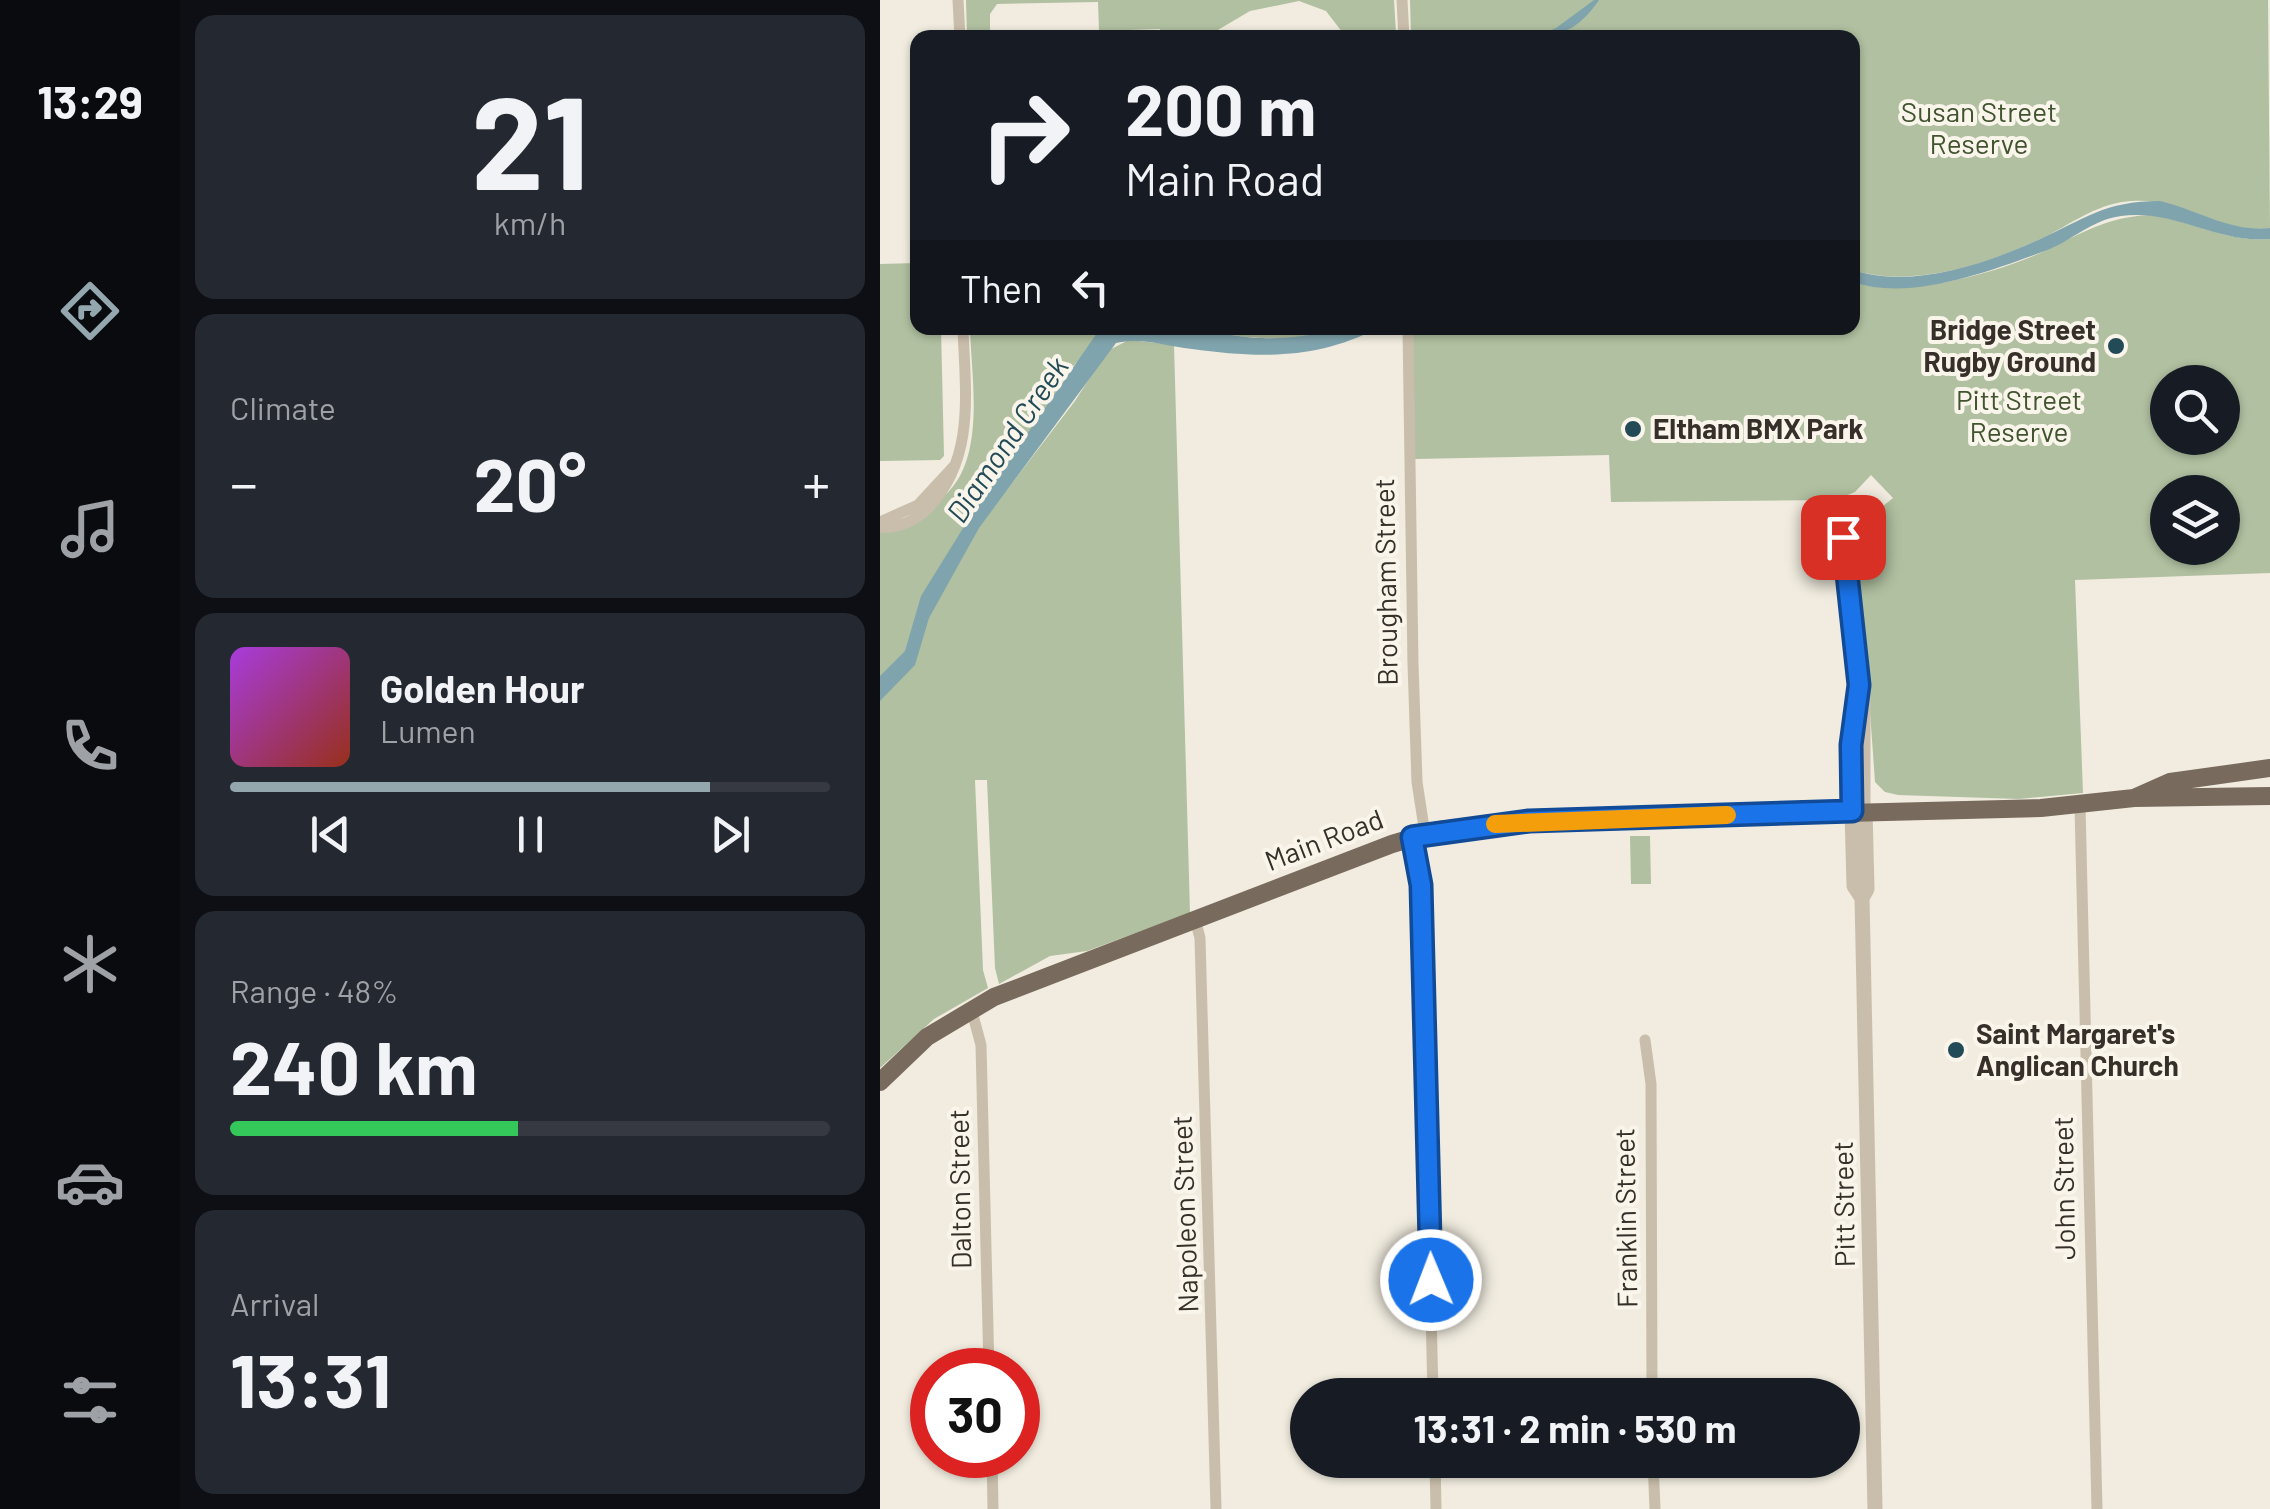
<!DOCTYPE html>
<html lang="en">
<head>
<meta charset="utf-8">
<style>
  body { margin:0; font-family:Barlow,sans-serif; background:#242831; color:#f1f3f6; height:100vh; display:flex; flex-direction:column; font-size:38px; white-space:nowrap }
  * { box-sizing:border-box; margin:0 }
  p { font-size:32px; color:#9ea1a6 }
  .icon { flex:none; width:55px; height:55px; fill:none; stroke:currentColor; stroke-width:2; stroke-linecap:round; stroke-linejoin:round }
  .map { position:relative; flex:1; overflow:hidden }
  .details { display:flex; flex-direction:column; gap:15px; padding:15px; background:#0d0f14; width:700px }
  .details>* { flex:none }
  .top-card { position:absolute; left:30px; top:30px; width:950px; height:305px; border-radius:20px; box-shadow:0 2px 8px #0004; background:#171b24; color:#f1f3f6; overflow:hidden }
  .controls { position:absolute; left:1270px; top:365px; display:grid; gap:20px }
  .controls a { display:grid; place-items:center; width:90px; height:90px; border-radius:50%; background:#171b24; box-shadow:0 2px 8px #0004; font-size:50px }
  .speed { position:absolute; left:30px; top:1348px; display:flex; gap:20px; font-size:50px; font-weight:700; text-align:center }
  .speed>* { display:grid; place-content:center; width:130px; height:130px; border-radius:50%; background:#171b24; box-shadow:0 2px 8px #0004; line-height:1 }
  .speed .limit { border:15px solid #d22; background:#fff; color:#111 }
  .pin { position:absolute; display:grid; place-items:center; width:85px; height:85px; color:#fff; margin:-42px; border-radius:20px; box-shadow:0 5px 15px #0006 }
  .me { position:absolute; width:110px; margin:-55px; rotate:359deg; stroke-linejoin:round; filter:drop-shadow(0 0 8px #0008) }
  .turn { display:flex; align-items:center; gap:35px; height:210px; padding:0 50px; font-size:45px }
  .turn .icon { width:130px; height:130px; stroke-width:2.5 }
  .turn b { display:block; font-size:70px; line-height:85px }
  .then { display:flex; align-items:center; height:95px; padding:0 50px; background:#0003; gap:20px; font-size:38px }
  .big { font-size:75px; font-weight:700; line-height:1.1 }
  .details .tile { flex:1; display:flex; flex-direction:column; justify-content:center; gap:15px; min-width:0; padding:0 35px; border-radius:20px; background:#242831 }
  .details .dial { align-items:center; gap:0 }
  .dial b { font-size:130px; line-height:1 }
  .song { display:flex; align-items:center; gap:30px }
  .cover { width:120px; height:120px; border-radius:15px; background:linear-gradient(135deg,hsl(280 70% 55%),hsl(10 70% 35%)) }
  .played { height:10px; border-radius:5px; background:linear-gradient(90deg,#94a7ae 80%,#363941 80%) }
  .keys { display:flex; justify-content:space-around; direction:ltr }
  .heat { display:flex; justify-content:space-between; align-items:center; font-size:55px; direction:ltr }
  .charge { height:15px; border-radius:8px; background:linear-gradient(90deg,#34c759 48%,#363941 0) }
  .trip { position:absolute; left:410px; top:1378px; width:570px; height:100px; border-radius:50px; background:#171b24; box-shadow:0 2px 8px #0004; font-weight:700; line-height:100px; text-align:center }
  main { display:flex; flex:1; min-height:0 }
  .dock { display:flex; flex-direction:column; width:180px; justify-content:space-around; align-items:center; background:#090b0e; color:#9ea1a6 }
  .dock .icon { width:70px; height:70px }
  .dock .active { color:#94a7ae }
  .dock b { font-size:45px; color:#f1f3f6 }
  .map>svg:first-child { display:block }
</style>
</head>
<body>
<main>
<nav class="dock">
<b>13:29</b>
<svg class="icon active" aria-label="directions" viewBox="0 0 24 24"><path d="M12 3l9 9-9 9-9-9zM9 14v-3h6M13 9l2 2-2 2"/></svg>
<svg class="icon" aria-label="music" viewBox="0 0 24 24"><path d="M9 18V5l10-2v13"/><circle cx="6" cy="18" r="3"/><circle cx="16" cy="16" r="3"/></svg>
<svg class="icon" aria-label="phone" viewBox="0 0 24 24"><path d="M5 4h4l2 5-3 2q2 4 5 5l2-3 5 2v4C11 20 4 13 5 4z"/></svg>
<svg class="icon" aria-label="climate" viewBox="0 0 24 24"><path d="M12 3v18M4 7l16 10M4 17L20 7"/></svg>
<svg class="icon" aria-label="car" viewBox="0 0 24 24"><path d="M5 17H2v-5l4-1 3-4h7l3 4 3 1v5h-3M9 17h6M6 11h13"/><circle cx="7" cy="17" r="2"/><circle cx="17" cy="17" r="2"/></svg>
<svg class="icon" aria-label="filters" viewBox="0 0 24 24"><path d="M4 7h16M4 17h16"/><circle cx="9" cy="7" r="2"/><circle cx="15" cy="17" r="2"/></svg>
</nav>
<section class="details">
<div class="tile dial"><b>21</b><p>km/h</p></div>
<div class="tile"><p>Climate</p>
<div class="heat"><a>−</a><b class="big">20°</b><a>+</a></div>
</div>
<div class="tile">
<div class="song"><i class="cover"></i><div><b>Golden Hour</b><p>Lumen</p></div></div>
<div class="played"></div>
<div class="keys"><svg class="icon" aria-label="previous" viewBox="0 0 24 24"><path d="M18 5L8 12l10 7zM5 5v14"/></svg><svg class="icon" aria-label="pause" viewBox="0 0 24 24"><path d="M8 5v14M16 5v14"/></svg><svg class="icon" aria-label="next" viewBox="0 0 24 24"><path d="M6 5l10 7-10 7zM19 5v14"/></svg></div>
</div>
<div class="tile"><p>Range · 48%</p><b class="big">240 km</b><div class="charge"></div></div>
<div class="tile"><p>Arrival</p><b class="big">13:31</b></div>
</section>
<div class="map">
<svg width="1390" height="1509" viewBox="0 0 1390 1509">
  <rect width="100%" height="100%" fill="#f1ecdf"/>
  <path fill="#b0c0a0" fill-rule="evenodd" d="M 86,0 L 514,0 L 516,34 L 466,37 L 446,11 L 419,1 L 370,11 L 326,37 L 281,37 L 280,29 L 219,31 L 218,2 L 117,4 L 110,14 L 110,37 L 87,37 Z
    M 530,0 L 1388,0 L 1390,228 C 1335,235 1305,193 1242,202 C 1209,208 1187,227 1158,240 C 1103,266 1031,288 973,270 L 972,38 L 531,37 Z
    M 1269,215 C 1311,220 1347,243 1390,239 L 1390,573 L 1195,580 L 1203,793 L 1139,799 L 1018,795 L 1005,792 L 995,782 L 984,627 L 969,553 L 972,531 L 1013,498 L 991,475 L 975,492 L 956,500 L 731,502 L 729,455 L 535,459 L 532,328 L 972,328 L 973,282 C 1024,300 1127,271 1175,246 C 1209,229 1231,217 1269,215 ZM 1288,382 L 1342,382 L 1342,438 L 1288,438 ZM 1288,492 L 1342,492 L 1342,548 L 1288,548 Z
    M 37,263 L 38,328 L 61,328 L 64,456 L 60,460 L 0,461 L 0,264 Z
    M 90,328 L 227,328 L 189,371 L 152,432 L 102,497 L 110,512 L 195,401 L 227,351 L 249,340 L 294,345 L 310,913 L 207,951 L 170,956 L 119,984 L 115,968 L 107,780 L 95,780 L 103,970 L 108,988 L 54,1019 L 0,1068 L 0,532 L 11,531 C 28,520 48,509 64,496 C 107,459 91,377 90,328 Z
    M 312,328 L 462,328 C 412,344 362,339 312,328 Z
    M 750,836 L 770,836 L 771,884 L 751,884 Z"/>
  <path fill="#80a4ad" d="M 714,0 L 719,0 C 703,24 683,38 655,37 L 676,28 Z
    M 1280,201 C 1318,210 1349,232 1390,228 L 1390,239 C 1337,244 1296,209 1241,216 C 1211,220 1192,241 1165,251 C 1110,271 1030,302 973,282 L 973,270 C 1031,289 1103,265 1158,240 C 1205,219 1224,201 1280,201 Z
    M 227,328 C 254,328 285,324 313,328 C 337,331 358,338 382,338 C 422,340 458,327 498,328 C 436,360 379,358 312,349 C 284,346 264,337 236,343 L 99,528 L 49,618 L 35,665 L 0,701 L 0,676 L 25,651 L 41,596 L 93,512 L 217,333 Z"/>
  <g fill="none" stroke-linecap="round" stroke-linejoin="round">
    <path stroke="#c9beab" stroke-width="11" d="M 78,0 L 80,38
      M 522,0 L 524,38
      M 528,328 L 533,664 L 537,782 L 545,834
      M 972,510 L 962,557 L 974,607 L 979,685 L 985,694 L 985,810
      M 0,522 L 38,505 L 75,465
      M 0,527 C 18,529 37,520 49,507 C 96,458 85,390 83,328
      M 1200,806 L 1217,1509
      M 972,811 L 975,691 L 979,685
      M 532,837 L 541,885 L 553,1395
      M 315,919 L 320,938 L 336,1509
      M 91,1008 L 101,1045 L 109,1370
      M 765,1040 L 771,1084 L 772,1395
      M 112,1455 L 113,1509
      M 555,1460 L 556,1509
      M 773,1460 L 775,1509"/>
    <path stroke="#c9beab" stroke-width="15" d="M 985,810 L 987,889 L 982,898 L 995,1509
      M 972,811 L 974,886 L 982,898"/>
    <path stroke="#786a5c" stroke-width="18" d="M 1254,798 L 1290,782 L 1390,768
      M 0,1082 L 47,1037 L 114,997 L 512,844 L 559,830 L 649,821 L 1161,808 L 1254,798 L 1390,796"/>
  </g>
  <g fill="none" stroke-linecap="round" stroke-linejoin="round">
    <g stroke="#114b97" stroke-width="25">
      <path id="route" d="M 551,1280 L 541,885 L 532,837 L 649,821 L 972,811 L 971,745 L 979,685 L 963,537"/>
    </g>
    <use href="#route" stroke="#1a73e8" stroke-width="18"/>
    <path stroke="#f59e0b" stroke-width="18" d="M 615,824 L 847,815"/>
  </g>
  <g fill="#224b57" stroke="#f9f5eb" stroke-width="4">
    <circle cx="1236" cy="346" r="10"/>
    <circle cx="753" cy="429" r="10"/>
    <circle cx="1076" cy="1050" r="10"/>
  </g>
  <g text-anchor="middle" stroke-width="8" stroke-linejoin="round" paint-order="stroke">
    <g font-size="28" fill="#41542f" stroke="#f9f5eb">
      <text x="1099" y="122">Susan Street<tspan x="1099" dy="32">Reserve</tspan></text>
      <text x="1139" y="410">Pitt Street<tspan x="1139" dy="32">Reserve</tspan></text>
    </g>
    <g font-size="28" font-weight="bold" fill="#37302a" stroke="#f9f5eb" text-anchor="start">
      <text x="1216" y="340" text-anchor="end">Bridge Street<tspan x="1216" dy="32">Rugby Ground</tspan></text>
      <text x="773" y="439">Eltham BMX Park</text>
      <text x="1096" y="1044">Saint Margaret's<tspan x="1096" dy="32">Anglican Church</tspan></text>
    </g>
    <g font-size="28" fill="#37302a" stroke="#f9f5eb">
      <text transform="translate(506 582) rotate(-91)" y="10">Brougham Street</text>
      <text transform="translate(444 840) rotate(-21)" y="10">Main Road</text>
      <text transform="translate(1184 1188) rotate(-91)" y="10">John Street</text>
      <text transform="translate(80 1189) rotate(-91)" y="10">Dalton Street</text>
      <text transform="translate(964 1204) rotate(-91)" y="10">Pitt Street</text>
      <text transform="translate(305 1214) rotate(-92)" y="10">Napoleon Street</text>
      <text transform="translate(746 1218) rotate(-91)" y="10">Franklin Street</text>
    </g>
    <g font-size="30" font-style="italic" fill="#224b57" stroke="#f9f5eb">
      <text transform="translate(128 440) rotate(-56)" y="10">Diamond Creek</text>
    </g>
  </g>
</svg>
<div class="controls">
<a><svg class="icon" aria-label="search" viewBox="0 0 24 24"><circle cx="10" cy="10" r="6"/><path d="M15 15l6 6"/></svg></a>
<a><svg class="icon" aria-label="layers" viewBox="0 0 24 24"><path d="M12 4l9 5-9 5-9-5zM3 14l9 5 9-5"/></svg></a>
</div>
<div class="speed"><div class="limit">30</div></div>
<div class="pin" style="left:963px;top:537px;background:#d93025"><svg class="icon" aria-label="arrive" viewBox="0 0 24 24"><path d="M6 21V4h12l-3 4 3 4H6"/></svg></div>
<svg class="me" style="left:551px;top:1280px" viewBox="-20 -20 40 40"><circle r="17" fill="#1a73e8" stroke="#fff" stroke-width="3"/><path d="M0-11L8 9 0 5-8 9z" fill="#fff"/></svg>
<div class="trip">13:31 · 2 min · 530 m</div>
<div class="top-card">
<div class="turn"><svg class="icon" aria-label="right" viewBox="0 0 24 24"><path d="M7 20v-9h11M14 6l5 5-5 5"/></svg><div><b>200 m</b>Main Road</div></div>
<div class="then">Then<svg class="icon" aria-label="left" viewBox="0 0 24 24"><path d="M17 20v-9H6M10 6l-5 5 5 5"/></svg></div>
</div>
</div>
</main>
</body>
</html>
